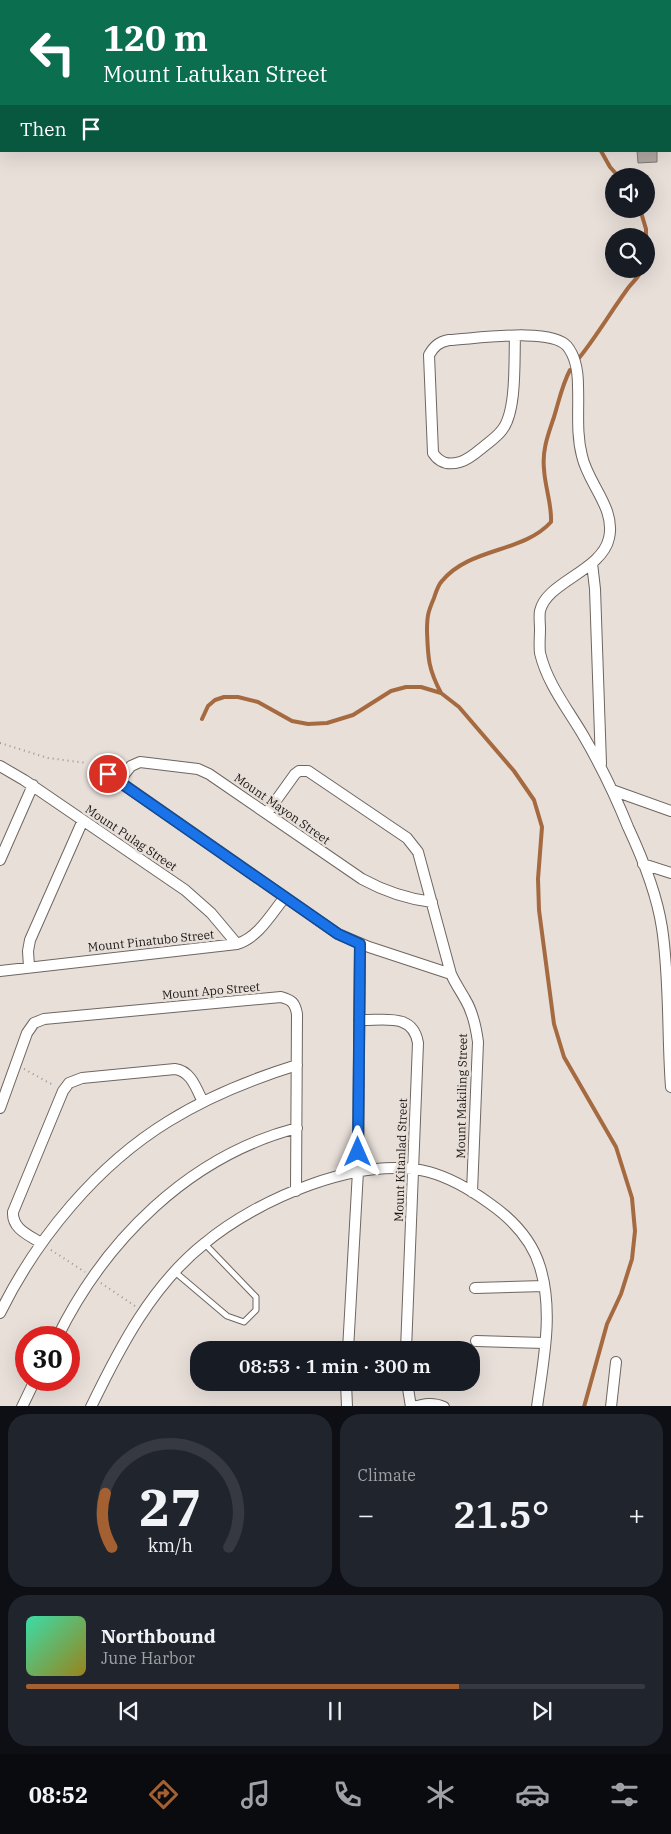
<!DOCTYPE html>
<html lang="en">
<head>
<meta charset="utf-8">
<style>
  body { margin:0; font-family:"IBM Plex Serif",serif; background:#20242c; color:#f1f3f6; height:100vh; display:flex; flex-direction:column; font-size:19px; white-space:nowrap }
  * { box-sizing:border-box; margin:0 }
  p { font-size:16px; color:#9ea1a6 }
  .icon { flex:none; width:28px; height:28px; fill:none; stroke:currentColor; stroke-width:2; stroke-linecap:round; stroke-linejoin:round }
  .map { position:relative; height:1406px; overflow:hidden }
  .sheet { display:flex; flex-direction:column; gap:8px; padding:8px; background:#0d0f14; flex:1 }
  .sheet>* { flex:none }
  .top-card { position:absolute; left:0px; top:0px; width:671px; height:152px; box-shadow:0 5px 20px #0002; background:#0b6e4f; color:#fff; overflow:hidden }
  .buttons { position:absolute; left:605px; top:168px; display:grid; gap:10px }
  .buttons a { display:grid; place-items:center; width:50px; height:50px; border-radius:50%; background:#171b24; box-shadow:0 5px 20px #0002; font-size:25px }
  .speed { position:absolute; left:15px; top:1326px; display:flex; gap:10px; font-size:25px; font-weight:700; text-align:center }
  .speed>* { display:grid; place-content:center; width:65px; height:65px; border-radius:50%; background:#171b24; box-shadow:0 5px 20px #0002; line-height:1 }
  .speed .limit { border:8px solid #d22; background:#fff; color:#111 }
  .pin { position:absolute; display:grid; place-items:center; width:42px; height:42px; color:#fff; margin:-21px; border:2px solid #fff; border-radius:50%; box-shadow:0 1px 5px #0007 }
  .me { position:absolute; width:55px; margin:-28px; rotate:0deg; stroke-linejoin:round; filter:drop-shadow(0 0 4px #0008) }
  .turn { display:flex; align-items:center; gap:18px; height:105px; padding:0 20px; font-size:22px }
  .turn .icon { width:65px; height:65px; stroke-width:2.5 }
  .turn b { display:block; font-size:35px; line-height:42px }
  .then { display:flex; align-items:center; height:48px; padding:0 20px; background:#0003; gap:10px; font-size:19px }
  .big { font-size:38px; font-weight:600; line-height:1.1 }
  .sheet .card { flex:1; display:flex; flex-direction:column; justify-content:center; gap:8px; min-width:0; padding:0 18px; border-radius:20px; background:#20242c }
  .sheet .dial { align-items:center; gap:0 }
  .dial svg { height:130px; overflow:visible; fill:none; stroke:#363941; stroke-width:7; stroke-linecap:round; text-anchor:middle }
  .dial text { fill:#f1f3f6; stroke:none }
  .song { display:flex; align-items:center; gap:15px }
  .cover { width:60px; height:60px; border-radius:8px; background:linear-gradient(135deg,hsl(160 70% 55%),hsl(50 70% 35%)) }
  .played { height:5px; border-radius:2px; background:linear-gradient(90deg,#a46030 70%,#363941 70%) }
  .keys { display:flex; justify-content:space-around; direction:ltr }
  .heat { display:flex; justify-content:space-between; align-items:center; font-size:28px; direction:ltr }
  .sheet .tiles { flex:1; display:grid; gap:8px; grid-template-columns:1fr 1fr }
  .card:last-child { grid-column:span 2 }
  .trip { position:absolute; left:190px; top:1341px; width:290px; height:50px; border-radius:20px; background:#171b24; box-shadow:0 5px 20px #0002; font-weight:600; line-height:50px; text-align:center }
  .tab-bar { display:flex; height:80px; justify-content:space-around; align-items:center; background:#090b0e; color:#9ea1a6 }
  .tab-bar .icon { width:35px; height:35px }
  .tab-bar .active { color:#a46030 }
  .tab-bar b { font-size:22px; color:#f1f3f6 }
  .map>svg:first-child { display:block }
</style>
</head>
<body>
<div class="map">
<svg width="671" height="1407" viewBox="0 0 671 1407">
  <rect width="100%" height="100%" fill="#e8dfd9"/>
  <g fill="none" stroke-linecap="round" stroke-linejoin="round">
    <path stroke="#a66a40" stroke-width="4" d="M 471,0 L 472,1
      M 601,151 L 610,167 L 618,176
      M 640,209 L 646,229 L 646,238
      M 579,358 C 596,337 610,313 626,291 C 631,283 639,278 642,269
      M 441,693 C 428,668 428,658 427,631 C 427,616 428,612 434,598 C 436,592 438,585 442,581 C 470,547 523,553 551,522 C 552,504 545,488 544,469 C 542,450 548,435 554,417 C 559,401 562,385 570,370
      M 202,719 L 208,706 L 215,700 L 224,697 L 238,697 L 258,702 L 292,721 L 308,724 L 327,723 L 353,715 L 391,691 L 406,687 L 421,687 L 441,693 L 459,707 L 514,771 L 534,800 L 542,827 L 538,879 L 539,910 L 554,1024 L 564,1057 L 616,1147 L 632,1198 L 635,1231 L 632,1259 L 621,1294 L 607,1324 L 584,1407"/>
  </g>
  <path fill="#b0a7a1" stroke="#817974" d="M 637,151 L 657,151 L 657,162 L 638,163 Z"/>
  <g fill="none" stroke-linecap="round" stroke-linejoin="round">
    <g stroke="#6e6661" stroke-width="7">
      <path id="lane" d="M 670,20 L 671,19
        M 175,1272 L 227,1316 L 244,1322 L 256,1310 L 256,1297 L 204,1243"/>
    </g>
    <g stroke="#6e6661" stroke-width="12">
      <path id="street" d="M 515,336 C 514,359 517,412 502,430 C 497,437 489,442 482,448 C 476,453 468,460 460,462 C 449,465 440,464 433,453 L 429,355 C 434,346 439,342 449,340 C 474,339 551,327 567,346 C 576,357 578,373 578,386 C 579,410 576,433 582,456 C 588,484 616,508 609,538 C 602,571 546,582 540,611 C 539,616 540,624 540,629 C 540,637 539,645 540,653 C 547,683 567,708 583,735 C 600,764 615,795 628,827 C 642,857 657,895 662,928 C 670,981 667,1034 671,1087
        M 592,563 L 595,589 L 601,764
        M 0,766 L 24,780 L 185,890 L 211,913 L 237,944
        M 97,766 L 338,934 L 369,947 L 451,974
        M 119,781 L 131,766 L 140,762 L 198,769 L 209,774 L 362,879 C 384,891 408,899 432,902
        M 612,790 L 671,811
        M 267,813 L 295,774 L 299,771 L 308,771 L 407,838 L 418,852 L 451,974 C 455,983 460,990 465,999 C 473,1012 476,1027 478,1042 L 472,1192
        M 0,860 L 33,785
        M 643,864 L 671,873
        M 29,967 L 28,951 L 30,940 L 83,820
        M 0,971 L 237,944 C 259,937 271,914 285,897
        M 359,1020 C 383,1021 413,1012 418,1043 L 406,1350
        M 0,1108 L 27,1033 L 34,1023 L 44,1019 L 281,997 C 292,1000 295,1003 297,1014 L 296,1191
        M 41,1243 C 29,1235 12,1229 13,1212 L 63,1091 L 69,1083 L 82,1078 L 175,1069 C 191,1071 196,1088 203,1102
        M 475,1288 L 544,1286
        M 0,1313 C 37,1238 97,1165 169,1121 C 209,1096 252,1079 297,1065
        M 57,1338 C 105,1240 189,1156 297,1128
        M 476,1341 L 545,1343
        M 348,1350 L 358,1171 L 360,944
        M 346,1382 L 347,1407
        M 407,1382 L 411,1407
        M 22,1407 L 35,1380
        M 91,1407 C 120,1347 152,1285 205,1243 C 258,1199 359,1155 429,1172 C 451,1178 471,1190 489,1203 C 512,1219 532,1240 540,1267 C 554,1312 543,1362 537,1407
        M 413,1407 C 424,1404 433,1402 444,1407
        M 611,1407 L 616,1362"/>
    </g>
    <path stroke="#9c9590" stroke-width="2" stroke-dasharray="1 4" stroke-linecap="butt" d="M 0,743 L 48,758 L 87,763
      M 24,1069 L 53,1085
      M 51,1250 L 85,1272
      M 101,1283 L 135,1306"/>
    <use href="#lane" stroke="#fff" stroke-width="5"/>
    <use href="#street" stroke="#fff" stroke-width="10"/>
  </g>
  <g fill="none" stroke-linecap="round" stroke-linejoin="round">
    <g stroke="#114b97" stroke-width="12">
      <path id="route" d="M 108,774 L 338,934 L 360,944 L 358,1152"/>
    </g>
    <use href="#route" stroke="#1a73e8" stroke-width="9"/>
  </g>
  <g text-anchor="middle" stroke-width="5" stroke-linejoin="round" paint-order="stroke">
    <g font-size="12" fill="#181513" stroke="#e8dfd9">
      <text transform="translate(282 809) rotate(35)" y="4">Mount Mayon Street</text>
      <text transform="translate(131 838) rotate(34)" y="4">Mount Pulag Street</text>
      <text transform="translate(151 941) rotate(-6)" y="4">Mount Pinatubo Street</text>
      <text transform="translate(211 991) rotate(-5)" y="4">Mount Apo Street</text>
      <text transform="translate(462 1096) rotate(-89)" y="4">Mount Makiling Street</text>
      <text transform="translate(401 1160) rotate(-88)" y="4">Mount Kitanlad Street</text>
    </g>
  </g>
</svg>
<div class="buttons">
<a><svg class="icon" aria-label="sound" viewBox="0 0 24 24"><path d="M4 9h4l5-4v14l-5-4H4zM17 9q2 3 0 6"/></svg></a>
<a><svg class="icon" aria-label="search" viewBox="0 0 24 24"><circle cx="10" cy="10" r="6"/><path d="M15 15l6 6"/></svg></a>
</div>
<div class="speed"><div class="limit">30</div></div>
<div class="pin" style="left:108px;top:774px;background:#d93025"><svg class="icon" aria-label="arrive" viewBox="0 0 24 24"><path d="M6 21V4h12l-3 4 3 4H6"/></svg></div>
<svg class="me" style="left:358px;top:1152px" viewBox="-20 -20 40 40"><path d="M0-17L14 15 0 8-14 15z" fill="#1a73e8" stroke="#fff" stroke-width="4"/></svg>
<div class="trip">08:53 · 1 min · 300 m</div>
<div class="top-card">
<div class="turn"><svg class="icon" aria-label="left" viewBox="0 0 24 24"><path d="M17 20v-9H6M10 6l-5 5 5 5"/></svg><div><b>120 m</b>Mount Latukan Street</div></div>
<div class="then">Then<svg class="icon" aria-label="arrive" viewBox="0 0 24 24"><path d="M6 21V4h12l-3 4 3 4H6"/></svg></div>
</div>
</div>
<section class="sheet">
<div class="tiles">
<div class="card dial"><svg viewBox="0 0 100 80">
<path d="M14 69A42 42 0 1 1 86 69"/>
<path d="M14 69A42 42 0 0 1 10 36" stroke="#a46030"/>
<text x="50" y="56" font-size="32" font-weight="700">27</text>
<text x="50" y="72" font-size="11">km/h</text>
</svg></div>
<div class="card"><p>Climate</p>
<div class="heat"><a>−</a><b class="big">21.5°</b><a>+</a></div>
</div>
<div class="card">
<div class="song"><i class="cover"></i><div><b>Northbound</b><p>June Harbor</p></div></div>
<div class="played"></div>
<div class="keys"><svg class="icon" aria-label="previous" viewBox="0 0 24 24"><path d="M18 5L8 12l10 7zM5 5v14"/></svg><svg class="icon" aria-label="pause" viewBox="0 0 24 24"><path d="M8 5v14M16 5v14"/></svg><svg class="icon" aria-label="next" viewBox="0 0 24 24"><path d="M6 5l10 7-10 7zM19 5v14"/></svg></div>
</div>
</div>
</section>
<nav class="tab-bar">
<b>08:52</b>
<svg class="icon active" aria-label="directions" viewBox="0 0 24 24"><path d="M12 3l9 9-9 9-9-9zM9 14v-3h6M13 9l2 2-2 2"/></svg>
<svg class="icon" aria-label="music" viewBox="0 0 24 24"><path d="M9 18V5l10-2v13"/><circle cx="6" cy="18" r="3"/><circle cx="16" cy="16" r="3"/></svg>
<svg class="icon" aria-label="phone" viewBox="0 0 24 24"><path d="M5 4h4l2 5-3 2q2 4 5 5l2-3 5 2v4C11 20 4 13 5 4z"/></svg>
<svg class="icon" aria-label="climate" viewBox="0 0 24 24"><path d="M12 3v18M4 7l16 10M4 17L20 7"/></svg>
<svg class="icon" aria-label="car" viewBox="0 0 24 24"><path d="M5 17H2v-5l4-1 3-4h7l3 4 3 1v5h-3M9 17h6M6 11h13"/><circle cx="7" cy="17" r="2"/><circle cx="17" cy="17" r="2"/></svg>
<svg class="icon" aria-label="filters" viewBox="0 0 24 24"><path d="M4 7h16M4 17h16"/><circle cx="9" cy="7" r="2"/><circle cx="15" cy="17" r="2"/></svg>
</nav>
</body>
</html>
